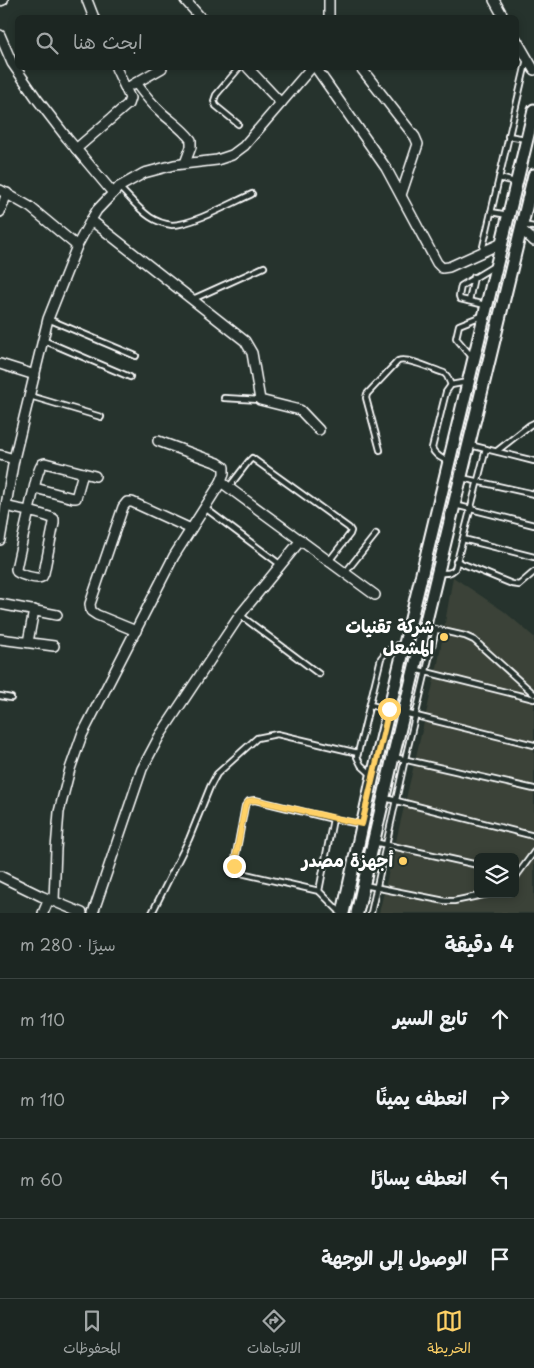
<!DOCTYPE html>
<html lang="ar">
<meta charset="utf-8">
<style>
body{margin:0;font-family:"Playpen Sans","Playpen Sans Arabic",sans-serif;background:#29322f;color:#f1f3f6;direction:rtl}
.controls{position:absolute;right:15px;bottom:15px;display:grid;overflow:hidden;border-radius:8px;box-shadow:0 2px 8px #0003}
.controls button{width:45px;height:45px;display:grid;place-items:center;padding:0;border:0;border-bottom:1px solid #3a4340;background:#1c2622;color:#f1f3f6;font:25px sans-serif}
.stop{position:absolute;width:15px;height:15px;margin:-11px;border:4px solid #ffd166;border-radius:50%;background:#fff}
.stop.end{background:#ffd166;border-color:#fff;box-shadow:0 1px 5px #0008}
.list{margin:0;padding:0;list-style:none}
h2{display:flex;justify-content:space-between;align-items:center;height:65px;margin:0;padding:0 20px;font-size:21px}
h2 small{font-size:16px;font-weight:400;color:#a0a5a5}
.list li{display:grid;grid-template-columns:32px 1fr auto;gap:15px;align-items:center;box-sizing:border-box;height:80px;padding:0 20px;border-top:1px solid #3a4340}
.list b{display:block;font-size:19px;white-space:nowrap}
.list em{font-size:16px;font-style:normal;color:#a0a5a5}
.icon{flex:none;width:28px;height:28px;fill:none;stroke:currentColor;stroke-width:2;stroke-linecap:round;stroke-linejoin:round}
.map{position:relative;flex:none;width:534px;height:913px;overflow:hidden;direction:ltr}
.search{position:absolute;background:#1c2622;box-shadow:0 2px 8px #0003;left:15px;right:15px;top:15px;height:55px;display:flex;align-items:center;gap:12px;box-sizing:border-box;padding:0 18px;border-radius:8px;color:#a0a5a5;font-size:19px}
.sheet{height:385px;background:#1c2622}
nav{display:flex;justify-content:space-around;align-items:center;box-sizing:border-box;height:70px;border-top:1px solid #3a4340;background:#1c2622;font-size:14px;color:#a0a5a5}
nav a{display:grid;justify-items:center;gap:2px}
nav .on{color:#ffd166}
.map>svg:first-child{display:block}
.built{fill:#3a4338;fill-rule:evenodd}
.lines{fill:none;stroke-linecap:round;stroke-linejoin:round}
.lane-casing{stroke:#fff;stroke-width:8}
.street-casing{stroke:#fff;stroke-width:12}
.secondary-casing{stroke:#fff;stroke-width:15}
.lane{stroke:#26332d;stroke-width:4.5}
.street{stroke:#26332d;stroke-width:9}
.secondary{stroke:#26332d;stroke-width:11}
.route{stroke:#ffd166;stroke-width:6}
.poi-dot{fill:#ffd166;stroke:#26332d;stroke-width:2}
.labels{text-anchor:middle;stroke-width:4.5;stroke-linejoin:round;paint-order:stroke}
.poi-label{font-size:18px;font-weight:bold;fill:#fff;stroke:#26332d;text-anchor:end}
</style>
<div class="map">
<svg width="534" height="913" viewBox="0 0 534 913">
<rect width="100%" height="100%" fill="#26332d"/>
<filter id="ink" filterUnits="userSpaceOnUse"><feTurbulence type="fractalNoise" baseFrequency=".02" numOctaves="2"/><feDisplacementMap in="SourceGraphic" scale="10" xChannelSelector="R" yChannelSelector="G"/><feConvolveMatrix kernelMatrix="1 2 1 2 8 2 1 2 1" color-interpolation-filters="sRGB"/></filter>
<g filter="url(#ink)">
<path class="built" d="M 453,577 L 505,612 L 534,637 L 534,913 L 379,913 L 438,663 ZM 478,857 L 515,857 L 515,894 L 478,894 Z"/>
<g class="lines">
<g class="lane-casing">
<g id="lane">
<path d="M 238,124 L 216,106 L 214,101 L 216,95 L 239,68"/>
<path d="M 508,136 L 526,139"/>
<path d="M 499,178 L 515,182"/>
<path d="M 119,187 C 129,197 138,209 150,217 C 156,221 164,224 172,225 C 192,225 232,203 252,194"/>
<path d="M 491,212 L 508,215"/>
<path d="M 523,225 L 534,227"/>
<path d="M 482,251 L 527,59"/>
<path d="M 193,299 L 264,267"/>
<path d="M 469,301 L 474,277"/>
<path d="M 485,305 L 460,299 L 459,296 L 461,286 L 494,266"/>
<path d="M 48,319 L 136,356"/>
<path d="M 43,340 L 130,377"/>
<path d="M 472,357 L 456,338 L 459,325 L 484,315"/>
<path d="M 30,396 L 101,417"/>
<path d="M 224,398 L 260,400"/>
<path d="M 470,445 L 534,461"/>
<path d="M 380,450 L 366,398 L 367,394 L 398,361 C 408,357 434,370 444,373 L 447,376 L 451,385"/>
<path d="M 497,451 L 530,425 L 534,423"/>
<path d="M 448,462 C 442,458 435,456 432,448 L 446,392 L 451,385 L 467,382"/>
<path d="M 462,478 L 534,494"/>
<path d="M 229,487 L 249,461 L 252,458 L 349,528 L 351,531 L 350,534 L 329,561"/>
<path d="M 455,505 L 534,525"/>
<path d="M 205,508 L 281,565"/>
<path d="M 463,539 L 534,557"/>
<path d="M 456,561 L 512,584 L 519,585 L 534,572"/>
<path d="M 345,573 L 376,534"/>
<path d="M 439,573 C 446,573 450,574 455,569 L 486,449"/>
<path d="M 240,615 L 319,674"/>
<path d="M 425,627 L 465,636 L 474,640 L 534,694"/>
<path d="M 414,669 L 534,699"/>
<path d="M 0,696 L 11,698"/>
<path d="M 370,705 L 387,709"/>
<path d="M 404,713 L 534,745"/>
<path d="M 394,757 L 534,789"/>
<path d="M 372,775 L 361,765 L 357,757 L 381,658 L 387,651 L 404,642"/>
<path d="M 385,798 L 534,836"/>
<path d="M 374,842 L 478,865"/>
<path d="M 515,878 L 534,852"/>
<path d="M 364,885 L 445,901 L 454,901 L 488,894"/>
<path d="M 319,891 L 241,873 L 236,870 L 234,865 L 245,806 L 249,801 L 255,800 L 333,819"/>
<path d="M 152,913 L 189,839 L 210,787 L 217,774 L 257,738 L 277,734 L 358,753"/>
<path d="M 341,913 L 319,891 L 333,819 L 361,824"/>
<path d="M 371,913 L 405,759 L 436,629"/>
</g>
</g>
<g class="street-casing">
<g id="street">
<path d="M 87,0 L 94,18"/>
<path d="M 185,0 L 201,18"/>
<path d="M 494,0 L 504,18"/>
<path d="M 0,1 L 3,0"/>
<path d="M 329,18 L 329,0"/>
<path d="M 0,35 L 12,63 L 37,99 L 67,138 L 113,193"/>
<path d="M 516,39 L 534,70"/>
<path d="M 248,68 L 281,103"/>
<path d="M 316,68 L 386,168 L 437,263 L 442,268 L 449,267 L 502,243"/>
<path d="M 361,68 L 415,137 L 418,144 L 401,195"/>
<path d="M 136,83 C 144,94 152,104 162,113 C 172,122 183,129 191,140 L 191,147 L 185,163"/>
<path d="M 132,85 L 162,68"/>
<path d="M 76,149 L 128,104 L 130,98 L 116,68"/>
<path d="M 0,190 L 30,207 L 77,246"/>
<path d="M 0,212 L 7,193"/>
<path d="M 91,220 L 245,341 L 252,353 L 260,400 L 300,410 L 319,430"/>
<path d="M 521,229 L 534,241"/>
<path d="M 0,364 L 35,375"/>
<path d="M 0,455 L 14,459"/>
<path d="M 221,482 L 375,595"/>
<path d="M 35,488 L 73,498 L 76,498 L 83,473"/>
<path d="M 6,506 C 20,510 42,513 54,519 L 54,523 L 44,573 C 43,575 43,576 42,577 C 38,580 21,575 17,572 L 16,569 C 21,545 27,521 32,497 C 35,487 36,473 42,464 L 45,463 L 95,476"/>
<path d="M 0,540 L 14,459 L 48,319 L 77,246 L 91,220 L 97,210 L 119,187 L 144,173 L 174,165 L 217,160 L 232,155 L 244,146 L 311,68"/>
<path d="M 0,604 L 57,615"/>
<path d="M 136,631 L 97,615 L 91,611 L 90,604 L 123,507 L 127,502 L 132,502 L 191,529"/>
<path d="M 0,639 L 54,646"/>
<path d="M 28,642 L 34,610"/>
<path d="M 0,876 L 41,896 L 82,913"/>
<path d="M 54,901 L 56,849 L 59,812 L 70,769 L 82,735 L 174,556 L 221,482 L 224,474 L 224,467 L 218,463 L 158,441"/>
<path d="M 43,913 L 49,899"/>
<path d="M 93,913 L 142,769 L 159,737 L 240,615 L 301,540"/>
</g>
</g>
<g class="secondary-casing">
<g id="secondary">
<path d="M 343,913 L 373,776 L 534,110"/>
<path d="M 357,913 L 393,757 L 534,175"/>
</g>
</g>
<use href="#lane" class="lane"/>
<use href="#street" class="street"/>
<use href="#secondary" class="secondary"/>
</g>
</g>
<g class="lines" filter="url(#ink)">
<path class="route" d="M 234,866 L 245,806 L 249,801 L 255,800 L 362,824 L 389,709"/>
</g>
<g class="poi-dot">
<circle cx="444" cy="637" r="5"/>
<circle cx="403" cy="861" r="5"/>
</g>
<g class="labels">
<g class="poi-label">
<text x="434" y="633">شركة تقنيات<tspan x="434" dy="21">المشعل</tspan></text>
<text x="393" y="867">أجهزة مصدر</text>
</g>
</g>
</svg>
<div class="controls">
<button><svg class="icon" aria-label="layers" viewBox="0 0 24 24"><path d="M12 4l9 5-9 5-9-5zM3 14l9 5 9-5"/></svg></button>
</div>
<div class="stop" style="left:389px;top:709px"></div>
<div class="stop end" style="left:234px;top:866px"></div>
<div class="search"><svg class="icon" aria-label="search" viewBox="0 0 24 24"><circle cx="10" cy="10" r="6"/><path d="M15 15l6 6"/></svg>ابحث هنا</div>
</div>
<section class="sheet">
<h2>4 دقيقة<small>سيرًا · 280 m</small></h2>
<ul class="list">
<li><svg class="icon" aria-label="ahead" viewBox="0 0 24 24"><path d="M12 20V5M6 11l6-6 6 6"/></svg><div><b>تابع السير</b></div><em>110 m</em></li>
<li><svg class="icon" aria-label="right" viewBox="0 0 24 24"><path d="M7 20v-9h11M14 6l5 5-5 5"/></svg><div><b>انعطف يمينًا</b></div><em>110 m</em></li>
<li><svg class="icon" aria-label="left" viewBox="0 0 24 24"><path d="M17 20v-9H6M10 6l-5 5 5 5"/></svg><div><b>انعطف يسارًا</b></div><em>60 m</em></li>
<li><svg class="icon" aria-label="arrive" viewBox="0 0 24 24"><path d="M6 21V4h12l-3 4 3 4H6"/></svg><div><b>الوصول إلى الوجهة</b></div></li>
</ul>
</section>
<nav>
<a class="on"><svg class="icon" aria-label="map" viewBox="0 0 24 24"><path d="M3 6l6-2 6 2 6-2v14l-6 2-6-2-6 2zM9 4v14M15 6v14"/></svg>الخريطة</a>
<a><svg class="icon" aria-label="directions" viewBox="0 0 24 24"><path d="M12 3l9 9-9 9-9-9zM9 14v-3h6M13 9l2 2-2 2"/></svg>الاتجاهات</a>
<a><svg class="icon" aria-label="saved" viewBox="0 0 24 24"><path d="M7 4h10v16l-5-4-5 4z"/></svg>المحفوظات</a>
</nav>
